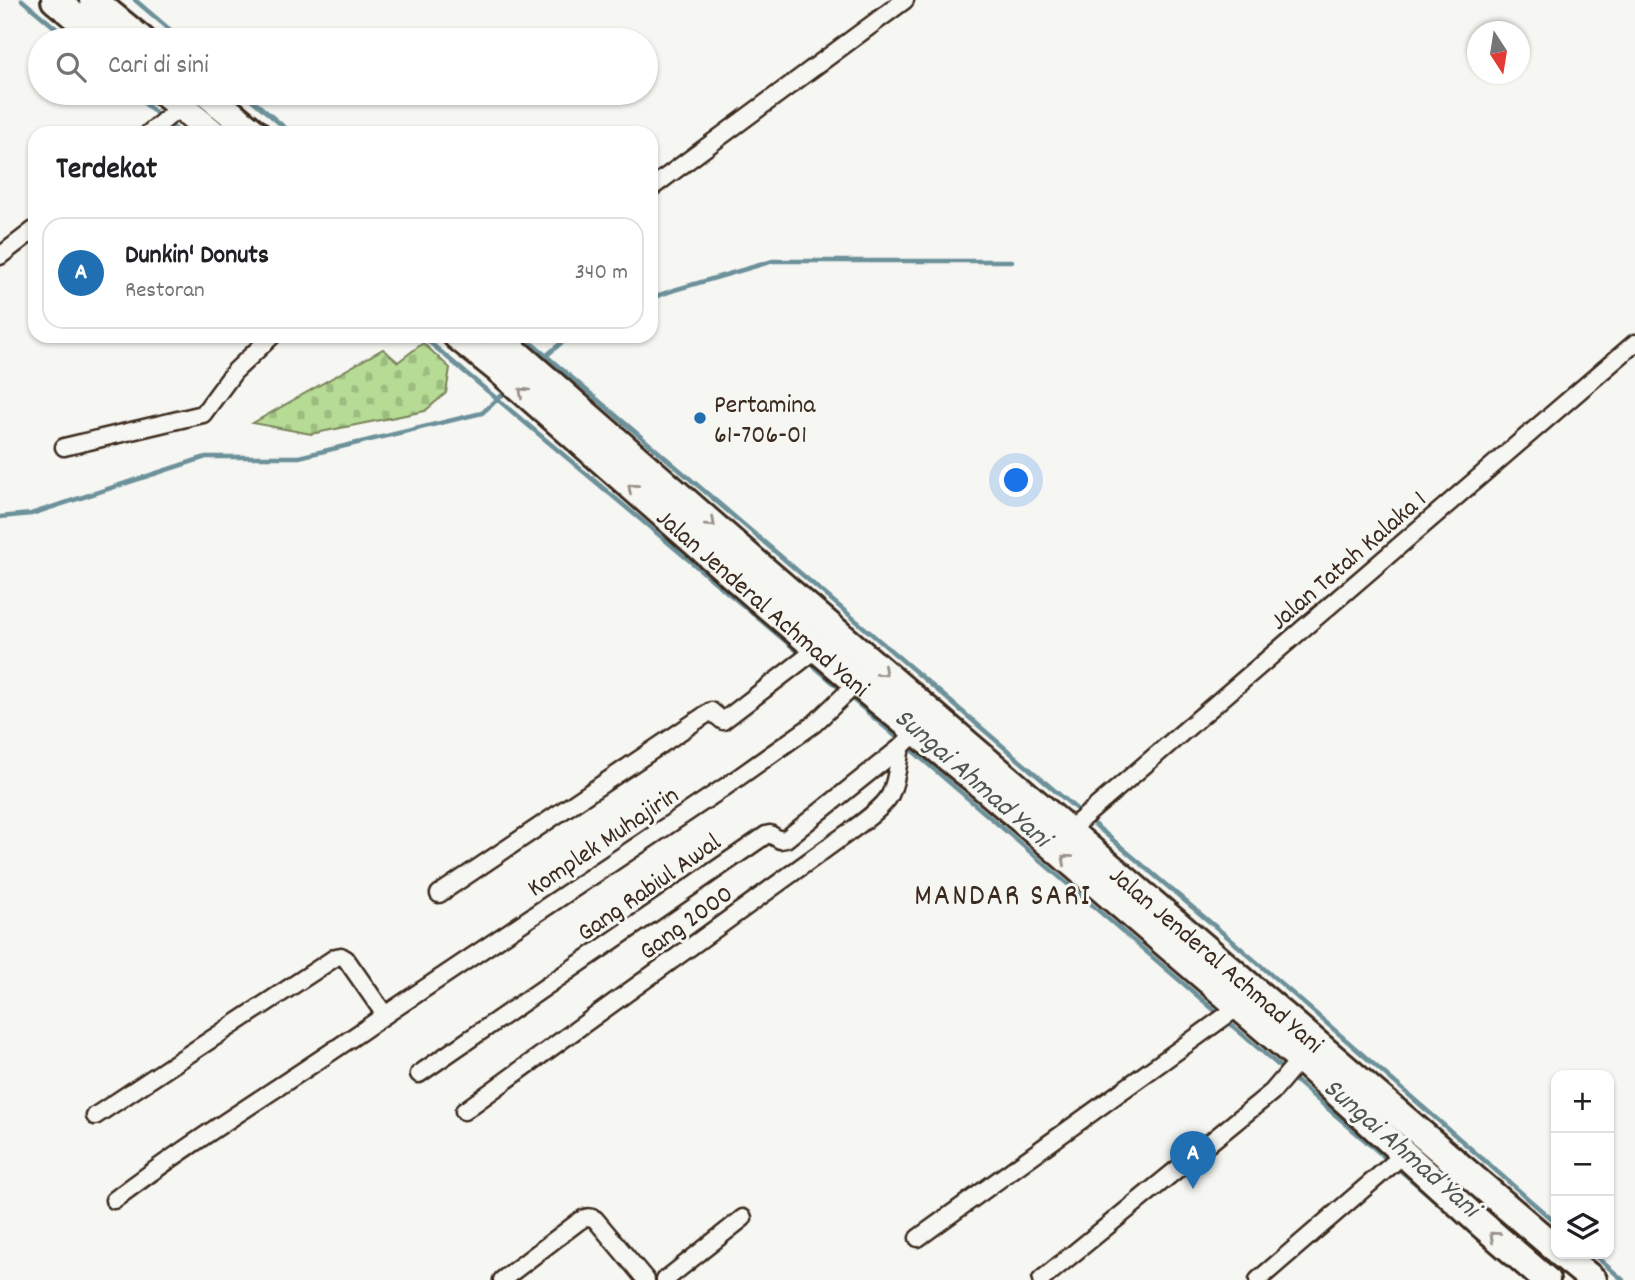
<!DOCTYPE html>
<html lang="id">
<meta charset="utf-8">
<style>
body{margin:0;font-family:Dekko,sans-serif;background:#f2f2f2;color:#202124}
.controls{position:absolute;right:21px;bottom:21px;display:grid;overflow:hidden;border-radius:14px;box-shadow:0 2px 5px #0004}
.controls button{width:63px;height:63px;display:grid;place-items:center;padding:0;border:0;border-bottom:2px solid #e0e0e0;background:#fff;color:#202124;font:35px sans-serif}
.compass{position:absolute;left:1467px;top:21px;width:63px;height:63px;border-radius:50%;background:#fff;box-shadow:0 2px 5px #0004;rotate:168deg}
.you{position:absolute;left:1017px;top:481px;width:24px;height:24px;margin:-18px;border:5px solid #fff;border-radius:50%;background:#1a73e8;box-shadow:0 0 0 10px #1a73e833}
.badge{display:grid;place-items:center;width:46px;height:46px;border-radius:50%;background:#1f6fb2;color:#fff;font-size:23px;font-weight:700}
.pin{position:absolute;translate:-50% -58px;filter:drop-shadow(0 2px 4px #0008)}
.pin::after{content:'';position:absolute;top:37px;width:24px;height:21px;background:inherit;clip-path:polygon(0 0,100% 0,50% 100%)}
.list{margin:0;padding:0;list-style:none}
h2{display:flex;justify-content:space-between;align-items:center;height:91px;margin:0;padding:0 28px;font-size:30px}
h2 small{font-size:23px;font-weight:400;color:#757577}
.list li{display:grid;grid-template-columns:46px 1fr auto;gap:21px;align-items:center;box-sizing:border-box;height:112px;margin:0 14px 14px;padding:0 14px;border:2px solid #e0e0e0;border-radius:21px}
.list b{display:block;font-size:26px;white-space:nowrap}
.list p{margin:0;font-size:23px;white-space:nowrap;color:#757577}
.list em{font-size:23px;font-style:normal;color:#757577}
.icon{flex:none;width:38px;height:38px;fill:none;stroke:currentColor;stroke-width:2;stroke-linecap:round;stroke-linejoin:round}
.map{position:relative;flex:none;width:1635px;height:1280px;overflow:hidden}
.search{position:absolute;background:#fff;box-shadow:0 2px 5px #0004;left:28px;top:28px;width:630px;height:77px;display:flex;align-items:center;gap:18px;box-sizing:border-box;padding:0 24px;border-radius:38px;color:#757577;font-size:26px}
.panel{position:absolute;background:#fff;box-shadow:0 2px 5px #0004;left:28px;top:126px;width:630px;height:217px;border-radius:21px}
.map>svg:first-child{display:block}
.cemetery{fill:url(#cemetery-stones);stroke:#78825a;stroke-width:2}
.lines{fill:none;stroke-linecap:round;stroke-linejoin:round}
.stream{stroke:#6c919a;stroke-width:4.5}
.minor-casing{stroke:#3b2a1e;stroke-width:21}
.trunk-casing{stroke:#3b2a1e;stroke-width:32}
.minor{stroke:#f6f6f2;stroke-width:16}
.trunk{stroke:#f6f6f2;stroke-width:26}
.oneway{stroke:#989088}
.poi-dot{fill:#1f6fb2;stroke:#f6f6f2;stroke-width:2.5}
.labels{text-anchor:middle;stroke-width:6;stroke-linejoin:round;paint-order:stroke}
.poi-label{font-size:26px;fill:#3b2a1e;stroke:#f6f6f2;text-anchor:start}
.street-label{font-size:26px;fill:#3b2a1e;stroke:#f6f6f2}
.water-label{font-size:28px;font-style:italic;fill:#4f5552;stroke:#f6f6f2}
.quarter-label{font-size:30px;letter-spacing:2px;fill:#3b2a1e;stroke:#f6f6f2}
</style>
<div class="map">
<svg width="1635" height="1280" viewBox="0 0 1635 1280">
<defs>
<pattern id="cemetery-stones" width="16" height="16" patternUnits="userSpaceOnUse" patternTransform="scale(1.75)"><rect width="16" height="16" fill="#b6db95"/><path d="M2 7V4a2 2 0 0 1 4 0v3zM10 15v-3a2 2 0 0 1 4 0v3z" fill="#9dbc80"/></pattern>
</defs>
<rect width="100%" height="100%" fill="#f6f6f2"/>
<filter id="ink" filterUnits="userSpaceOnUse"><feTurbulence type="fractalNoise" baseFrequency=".0143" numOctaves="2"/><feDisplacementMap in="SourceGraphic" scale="14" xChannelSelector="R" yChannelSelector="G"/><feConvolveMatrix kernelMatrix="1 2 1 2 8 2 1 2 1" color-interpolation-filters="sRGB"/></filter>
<g filter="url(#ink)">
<path class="cemetery" d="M 423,343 L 450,368 L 446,393 L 425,411 L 311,434 L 253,423 L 383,349 L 398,362 Z"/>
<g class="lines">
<g class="stream">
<path d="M 22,0 L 70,40"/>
<path d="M 135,0 L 182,40"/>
<path d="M 132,93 L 161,117"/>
<path d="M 244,93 L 291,133"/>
<path d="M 168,123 L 180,133"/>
<path d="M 651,298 L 674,290 L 773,261 L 1012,261"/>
<path d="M 422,336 L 802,655"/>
<path d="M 523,336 L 1081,813"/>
<path d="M 546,356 L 569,336"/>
<path d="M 0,517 L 31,514 L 206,457 L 299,457 L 482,413 L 508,390"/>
<path d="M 808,661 L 1285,1071"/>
<path d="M 1088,819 L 1230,939 L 1556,1223"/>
<path d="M 1291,1077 L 1457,1219"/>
<path d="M 1593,1254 L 1623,1280"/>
<path d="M 1516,1271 L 1526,1280"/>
</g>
<g class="minor-casing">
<g id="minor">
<path d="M 149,133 L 180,107"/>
<path d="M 651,188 L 905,0"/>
<path d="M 0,256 L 35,229"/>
<path d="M 64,447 L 203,414 L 234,372 L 272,336"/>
<path d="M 1069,830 L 1635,343"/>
<path d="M 439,894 L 711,711 L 723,721 L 817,649"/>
<path d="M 419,1074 L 766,835 L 770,834 L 780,840 L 786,839 L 901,747 L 916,732"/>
<path d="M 464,1111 L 831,845 C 847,833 882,811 890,795 C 897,781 898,762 901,747"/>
<path d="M 95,1116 L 336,957 L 341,956 L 346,959 L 385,1015"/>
<path d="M 114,1200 C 201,1134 296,1078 385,1015 L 725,787 L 814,724 L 857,683"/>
<path d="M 918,1238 L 1238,1007"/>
<path d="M 502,1280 L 578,1222 C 585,1217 588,1216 595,1219 L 646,1280"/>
<path d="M 665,1280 L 743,1218"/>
<path d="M 1041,1280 L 1272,1092 L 1300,1059"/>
<path d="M 1258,1280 L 1404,1154"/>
</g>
</g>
<g class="trunk-casing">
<g id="trunk">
<path d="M 55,0 L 103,40"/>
<path d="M 93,0 L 142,40"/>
<path d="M 164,93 L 213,133"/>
<path d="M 206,93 L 255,133"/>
<path id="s1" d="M 457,336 L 498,369 L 757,597 L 857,683 L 973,778 L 1300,1059 L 1478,1221 L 1546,1280"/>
<path id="s2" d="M 497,336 L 755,562 L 1556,1249"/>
<path d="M 1561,1254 L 1593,1280"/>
</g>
</g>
<use href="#minor" class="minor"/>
<use href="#trunk" class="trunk"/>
</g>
<defs><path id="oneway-chevron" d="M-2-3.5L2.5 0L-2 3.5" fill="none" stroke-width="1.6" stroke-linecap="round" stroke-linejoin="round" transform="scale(1.75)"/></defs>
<g class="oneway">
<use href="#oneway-chevron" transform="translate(523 392) rotate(-138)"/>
<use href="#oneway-chevron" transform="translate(632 488) rotate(-139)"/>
<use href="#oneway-chevron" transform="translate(711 523) rotate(42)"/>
<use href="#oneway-chevron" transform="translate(883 672) rotate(41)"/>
<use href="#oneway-chevron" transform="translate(1066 859) rotate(-139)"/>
<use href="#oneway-chevron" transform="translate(1494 1236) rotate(-139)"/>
</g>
</g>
<circle class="poi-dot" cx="700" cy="418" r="7"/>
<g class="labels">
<g class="poi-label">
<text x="714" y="412">Pertamina<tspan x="714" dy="30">61-706-01</tspan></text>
</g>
<g class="street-label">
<text transform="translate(1347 559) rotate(-41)" y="9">Jalan Tatah Kalaka 1</text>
<text dy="9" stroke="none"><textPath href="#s1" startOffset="406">Jalan Jenderal Achmad Yani</textPath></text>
<text transform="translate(602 840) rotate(-34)" y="9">Komplek Muhajirin</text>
<text transform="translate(648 886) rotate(-35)" y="9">Gang Rabiul Awal</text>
<text transform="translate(685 921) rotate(-36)" y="9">Gang 2000</text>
<text dy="9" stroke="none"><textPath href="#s2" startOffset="952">Jalan Jenderal Achmad Yani</textPath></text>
</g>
<g class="water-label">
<text transform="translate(974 776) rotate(41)" y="10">Sungai Ahmad Yani</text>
<text transform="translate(1403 1146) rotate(41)" y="10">Sungai Ahmad Yani</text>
</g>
<g class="quarter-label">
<text x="1003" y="904">MANDAR SARI</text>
</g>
</g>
</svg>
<div class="controls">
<button>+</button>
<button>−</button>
<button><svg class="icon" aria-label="layers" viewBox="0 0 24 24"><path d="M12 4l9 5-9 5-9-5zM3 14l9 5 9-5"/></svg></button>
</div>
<svg class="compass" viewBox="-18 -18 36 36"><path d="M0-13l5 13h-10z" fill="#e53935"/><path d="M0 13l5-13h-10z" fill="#757577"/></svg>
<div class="you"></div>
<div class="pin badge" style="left:1193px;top:1189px">A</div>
<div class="search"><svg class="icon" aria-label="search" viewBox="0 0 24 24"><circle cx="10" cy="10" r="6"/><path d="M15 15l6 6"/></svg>Cari di sini</div>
<section class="panel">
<h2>Terdekat<small></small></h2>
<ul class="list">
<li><span class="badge">A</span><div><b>Dunkin' Donuts</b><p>Restoran</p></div><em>340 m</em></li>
</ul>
</section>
</div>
